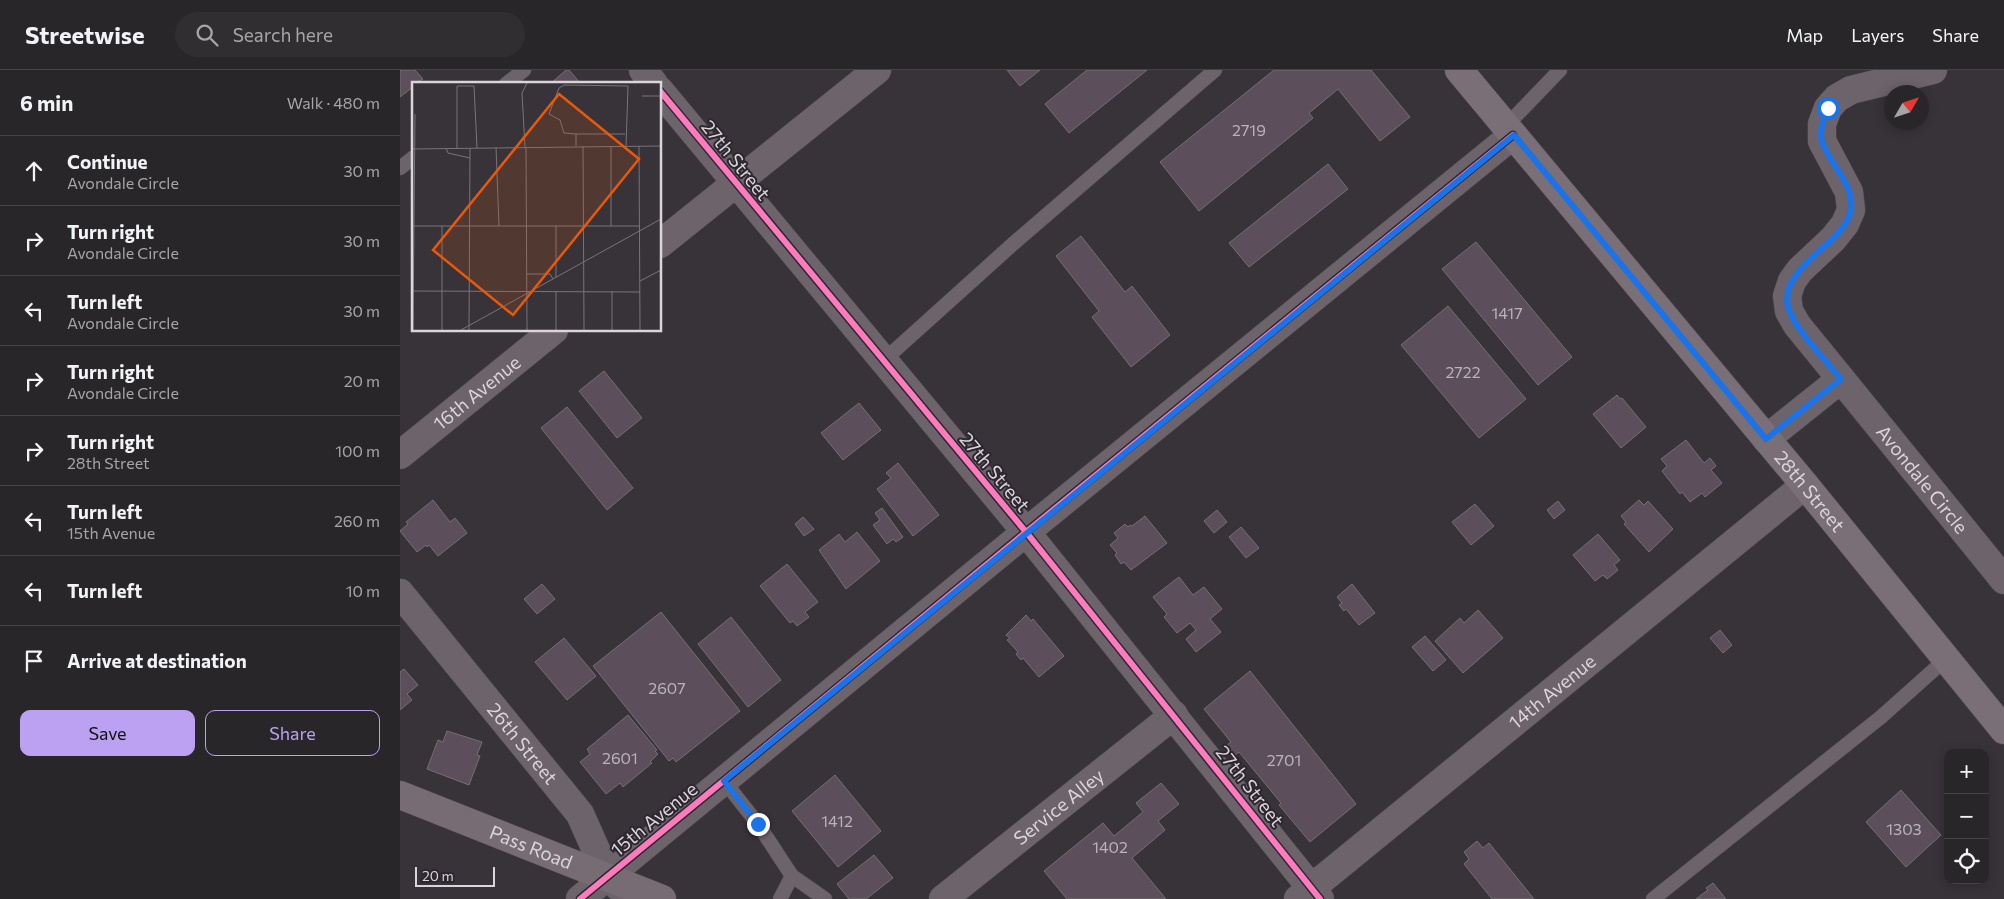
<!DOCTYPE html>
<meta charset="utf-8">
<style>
body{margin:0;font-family:Commissioner,sans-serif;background:#312e32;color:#f1f3f6}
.controls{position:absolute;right:15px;bottom:15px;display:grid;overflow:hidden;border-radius:10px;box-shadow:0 2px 12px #0003}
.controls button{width:45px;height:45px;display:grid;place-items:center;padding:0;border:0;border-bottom:1px solid #454347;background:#29262a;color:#f1f3f6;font:25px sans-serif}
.compass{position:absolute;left:1484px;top:15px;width:45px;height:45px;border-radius:50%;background:#29262a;box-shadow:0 2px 12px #0003;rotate:51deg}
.scale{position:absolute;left:15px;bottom:12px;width:80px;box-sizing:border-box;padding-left:5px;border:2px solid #d9d5da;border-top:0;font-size:14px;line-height:18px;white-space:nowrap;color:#d9d5da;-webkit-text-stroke:4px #2e2730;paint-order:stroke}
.stop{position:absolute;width:15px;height:15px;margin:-11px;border:4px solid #1a73e8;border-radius:50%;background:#fff}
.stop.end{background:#1a73e8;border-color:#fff;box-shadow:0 1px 5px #0008}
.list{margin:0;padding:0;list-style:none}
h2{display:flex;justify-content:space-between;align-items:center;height:65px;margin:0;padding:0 20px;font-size:21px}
h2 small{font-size:16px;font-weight:400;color:#a5a5a8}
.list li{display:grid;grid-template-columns:32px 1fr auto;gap:15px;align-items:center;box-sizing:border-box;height:70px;padding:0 20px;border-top:1px solid #454347}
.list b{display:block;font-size:19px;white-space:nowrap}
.list p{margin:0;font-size:16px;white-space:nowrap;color:#a5a5a8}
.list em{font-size:16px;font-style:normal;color:#a5a5a8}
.actions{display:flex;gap:10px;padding:15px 20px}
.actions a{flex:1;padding:11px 0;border:1px solid #bca0f2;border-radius:10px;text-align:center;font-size:18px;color:#bca0f2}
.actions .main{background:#bca0f2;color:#111}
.icon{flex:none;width:28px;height:28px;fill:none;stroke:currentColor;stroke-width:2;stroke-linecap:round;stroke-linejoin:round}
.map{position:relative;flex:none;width:1604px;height:829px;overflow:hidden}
header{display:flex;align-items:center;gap:30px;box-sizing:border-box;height:70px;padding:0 25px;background:#29262a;border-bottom:1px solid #454347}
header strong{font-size:24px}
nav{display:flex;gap:28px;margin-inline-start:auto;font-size:18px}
.search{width:350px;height:45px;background:#312e32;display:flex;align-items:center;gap:12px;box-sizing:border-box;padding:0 18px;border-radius:28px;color:#a5a5a8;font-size:19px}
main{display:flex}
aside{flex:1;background:#29262a}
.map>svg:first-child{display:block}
.building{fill:#5c4e5a;stroke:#737073}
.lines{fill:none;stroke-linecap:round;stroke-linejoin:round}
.service-casing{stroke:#535154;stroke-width:15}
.minor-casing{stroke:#535154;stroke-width:29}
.secondary-casing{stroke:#535154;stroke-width:29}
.primary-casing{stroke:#535154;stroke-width:29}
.service{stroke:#6d636b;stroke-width:14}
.minor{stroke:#6d636b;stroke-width:28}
.secondary{stroke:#7a6e77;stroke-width:28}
.primary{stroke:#786c74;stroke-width:28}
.cycleway-casing{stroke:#2e2730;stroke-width:9}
.cycleway{stroke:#fd7abc;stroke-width:6}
.route{stroke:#1a73e8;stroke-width:6}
.labels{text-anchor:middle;stroke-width:4;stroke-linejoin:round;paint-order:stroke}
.number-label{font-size:16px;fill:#bab3ba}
.street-label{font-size:19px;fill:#d9d5da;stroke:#2e2730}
.inset-road{fill:none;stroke:#787479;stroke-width:1}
.view{fill:#e8590c;fill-opacity:0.15;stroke:#e8590c;stroke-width:2.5}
.inset-edge{fill:none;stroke:#d9d5da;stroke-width:2.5}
</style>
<header>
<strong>Streetwise</strong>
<div class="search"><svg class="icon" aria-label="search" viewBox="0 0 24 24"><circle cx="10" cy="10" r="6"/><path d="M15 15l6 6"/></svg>Search here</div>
<nav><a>Map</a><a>Layers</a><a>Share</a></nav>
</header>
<main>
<aside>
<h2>6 min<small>Walk · 480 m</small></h2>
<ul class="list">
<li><svg class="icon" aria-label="ahead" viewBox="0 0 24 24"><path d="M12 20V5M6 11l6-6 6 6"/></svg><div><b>Continue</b><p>Avondale Circle</p></div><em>30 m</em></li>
<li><svg class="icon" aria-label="right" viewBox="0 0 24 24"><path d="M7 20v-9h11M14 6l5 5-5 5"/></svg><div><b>Turn right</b><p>Avondale Circle</p></div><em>30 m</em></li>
<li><svg class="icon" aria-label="left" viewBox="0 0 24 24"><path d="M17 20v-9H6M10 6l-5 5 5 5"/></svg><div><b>Turn left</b><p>Avondale Circle</p></div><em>30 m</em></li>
<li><svg class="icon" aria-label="right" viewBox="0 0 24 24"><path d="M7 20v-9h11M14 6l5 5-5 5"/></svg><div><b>Turn right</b><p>Avondale Circle</p></div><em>20 m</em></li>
<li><svg class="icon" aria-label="right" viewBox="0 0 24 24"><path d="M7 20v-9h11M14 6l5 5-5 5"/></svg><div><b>Turn right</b><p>28th Street</p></div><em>100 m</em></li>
<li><svg class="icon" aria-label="left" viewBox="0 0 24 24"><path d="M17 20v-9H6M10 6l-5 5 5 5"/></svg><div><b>Turn left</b><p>15th Avenue</p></div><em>260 m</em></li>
<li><svg class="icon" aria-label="left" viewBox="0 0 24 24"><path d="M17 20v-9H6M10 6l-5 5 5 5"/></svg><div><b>Turn left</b></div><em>10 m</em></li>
<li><svg class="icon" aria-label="arrive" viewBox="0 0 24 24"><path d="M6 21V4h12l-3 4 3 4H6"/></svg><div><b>Arrive at destination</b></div></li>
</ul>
<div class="actions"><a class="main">Save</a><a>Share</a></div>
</aside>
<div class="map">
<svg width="1604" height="829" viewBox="0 0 1604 829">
<rect width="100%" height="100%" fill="#373338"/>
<g class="building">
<path d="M 0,0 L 15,0 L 23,9 L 14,14 L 14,16 L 0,27 Z"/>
<path d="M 166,0 L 169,0 L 181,14 L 150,14 Z"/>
<path d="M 607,0 L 640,0 L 620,16 Z"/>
<path d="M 687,0 L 747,0 L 669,63 L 645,34 Z"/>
<path d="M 874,0 L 971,0 L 1010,47 L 980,71 L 938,19 L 909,43 L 913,48 L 799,141 L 760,92 Z"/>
<path d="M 928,94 L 948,119 L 849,197 L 829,173 Z"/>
<path d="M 681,166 L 725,222 L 732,216 L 770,265 L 731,297 L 692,247 L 699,241 L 656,186 Z"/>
<path d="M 1076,172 L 1172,287 L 1138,315 L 1042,199 Z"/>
<path d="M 1048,236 L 1126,329 L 1079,368 L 1001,275 Z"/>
<path d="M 204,301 L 242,348 L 217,368 L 179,321 Z"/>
<path d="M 1217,325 L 1220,329 L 1222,328 L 1246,357 L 1221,378 L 1193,344 Z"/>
<path d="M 459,333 L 481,360 L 443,390 L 421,363 Z"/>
<path d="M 167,337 L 233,418 L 207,440 L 141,358 Z"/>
<path d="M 1286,370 L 1304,393 L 1310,388 L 1316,396 L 1311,400 L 1322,413 L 1305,427 L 1302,423 L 1290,432 L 1282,422 L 1280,424 L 1262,401 L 1267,396 L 1261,389 Z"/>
<path d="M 498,393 L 539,445 L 513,466 L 477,419 L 491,408 L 486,403 Z"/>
<path d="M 33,430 L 50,452 L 55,448 L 67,463 L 38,486 L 29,475 L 27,477 L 26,475 L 17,482 L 0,461 L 8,454 L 6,452 Z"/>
<path d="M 1239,430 L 1244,435 L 1248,431 L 1273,459 L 1249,482 L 1224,454 L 1226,452 L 1221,446 Z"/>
<path d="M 1158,431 L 1165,440 L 1154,449 L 1147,440 Z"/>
<path d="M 1075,434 L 1094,456 L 1071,475 L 1052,452 Z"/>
<path d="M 482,438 L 503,467 L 496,472 L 493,469 L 487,474 L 473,455 L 480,450 L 475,443 Z"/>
<path d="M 817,440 L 827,452 L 814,463 L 804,451 Z"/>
<path d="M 745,446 L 767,473 L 731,500 L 724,492 L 721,494 L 715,485 L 717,483 L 710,475 L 718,468 L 714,463 L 725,454 L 728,457 L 730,455 L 732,456 Z"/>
<path d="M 403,447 L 414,459 L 404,466 L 395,454 Z"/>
<path d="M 841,457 L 859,478 L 846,488 L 829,467 Z"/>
<path d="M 457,462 L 480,491 L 446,519 L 419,480 L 439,464 L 445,472 Z"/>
<path d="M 1198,464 L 1220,490 L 1214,495 L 1218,500 L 1207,509 L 1203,505 L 1195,511 L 1173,485 Z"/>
<path d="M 387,494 L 418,532 L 405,542 L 409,547 L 397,556 L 393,551 L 390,553 L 360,516 Z"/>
<path d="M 779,507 L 793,525 L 804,517 L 822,539 L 810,549 L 821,562 L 796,582 L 786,569 L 796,560 L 790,553 L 777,563 L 764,547 L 767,544 L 753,527 Z"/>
<path d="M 142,514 L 155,529 L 137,544 L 124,529 Z"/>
<path d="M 952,514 L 975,543 L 959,555 L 946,539 L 944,541 L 939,535 L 942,533 L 937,527 Z"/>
<path d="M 1078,540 L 1103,568 L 1063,603 L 1035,571 L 1060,548 L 1064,553 Z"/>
<path d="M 261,542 L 340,641 L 276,692 L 273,688 L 269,691 L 193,596 Z"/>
<path d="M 626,545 L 631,551 L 633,549 L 664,586 L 639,607 L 623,588 L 621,590 L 616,584 L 618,582 L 607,570 L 610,568 L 606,565 Z"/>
<path d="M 331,547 L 381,610 L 348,637 L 298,574 Z"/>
<path d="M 1320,560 L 1332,575 L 1323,583 L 1310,568 Z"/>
<path d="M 1025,566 L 1046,590 L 1033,601 L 1012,577 Z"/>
<path d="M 164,568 L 196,606 L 167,630 L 135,592 Z"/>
<path d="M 4,599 L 18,615 L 7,624 L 12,630 L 0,640 L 0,602 Z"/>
<path d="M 850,601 L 956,734 L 910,772 L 879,735 L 881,733 L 839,682 L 835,685 L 827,675 L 831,672 L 804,639 Z"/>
<path d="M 228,645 L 257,680 L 255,681 L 258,684 L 250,692 L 252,693 L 223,717 L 220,713 L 206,724 L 180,692 L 190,684 L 187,679 Z"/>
<path d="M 47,661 L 82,672 L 77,685 L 80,686 L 69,715 L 27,699 L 38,670 L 43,672 Z"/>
<path d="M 435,705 L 481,761 L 438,797 L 392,741 Z"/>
<path d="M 761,713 L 779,734 L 758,751 L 765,760 L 732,788 L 766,829 L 667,829 L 644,801 L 703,753 L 714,766 L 743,742 L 736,733 Z"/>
<path d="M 1501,720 L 1541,765 L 1506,797 L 1466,752 Z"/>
<path d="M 1077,771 L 1083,778 L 1089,773 L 1134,829 L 1092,829 L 1064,794 L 1069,789 L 1064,782 Z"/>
<path d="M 474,785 L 493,808 L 466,829 L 449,829 L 437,814 Z"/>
<path d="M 1313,813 L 1326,829 L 1296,829 L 1308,820 L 1306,818 Z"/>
</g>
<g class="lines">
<g class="service-casing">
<g id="service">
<path d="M 106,14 L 124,0"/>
<path d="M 1106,56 L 1160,0"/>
<path d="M 0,98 L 14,87"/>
<path d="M 483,291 L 614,173 L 815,0"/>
<path d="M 324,711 L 358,754 L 392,806 L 425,829"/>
<path d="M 380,829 L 392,806"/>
<path d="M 1253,829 L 1481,647 L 1546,589"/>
</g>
</g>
<g class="minor-casing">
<g id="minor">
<path d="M 243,0 L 254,14"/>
<path d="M 260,21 L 626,462 L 920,829"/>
<path d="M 260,174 L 477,0"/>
<path id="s1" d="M 1441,309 L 1604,510"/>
<path d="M 1366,369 L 1441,309 L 1397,255 L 1389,241 L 1387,226 L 1392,211 L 1400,200 L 1433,169 L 1445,154 L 1451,140 L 1449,122 L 1422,71 L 1422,54 L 1428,38 L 1437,28 L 1451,20 L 1533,0"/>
<path id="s2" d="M 0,385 L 154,260"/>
<path id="s3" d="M 0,523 L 180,744 L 208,807 L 220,818"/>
<path d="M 180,829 L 626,462 L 1113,65"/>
<path id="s4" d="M 543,829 L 774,645"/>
<path id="s5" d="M 898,829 L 1405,415"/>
</g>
</g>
<g class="secondary-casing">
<g id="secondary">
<path id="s6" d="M 1059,0 L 1405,415 L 1604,660"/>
</g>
</g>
<g class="primary-casing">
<g id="primary">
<path id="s7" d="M 0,725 L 262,829"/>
</g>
</g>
<use href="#service" class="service"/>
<use href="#minor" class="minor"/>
<use href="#secondary" class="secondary"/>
<use href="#primary" class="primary"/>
<g class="cycleway-casing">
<g id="cycleway">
<path d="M 260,21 L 626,462 L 920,829"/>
<path d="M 180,829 L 626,462 L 1113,65"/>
</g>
</g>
<use href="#cycleway" class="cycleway"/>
</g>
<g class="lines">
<path class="route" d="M 358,754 L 324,711 L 1114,65 L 1366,369 L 1441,309 C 1426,290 1399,264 1390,242 C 1385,232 1387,219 1393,210 C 1401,196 1415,185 1427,174 C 1436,166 1449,153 1451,140 C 1455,114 1429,94 1422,71 C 1419,60 1424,48 1428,38"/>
</g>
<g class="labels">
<g class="number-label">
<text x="849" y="66">2719</text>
<text x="1107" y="249">1417</text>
<text x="1063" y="308">2722</text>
<text x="267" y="624">2607</text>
<text x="220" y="694">2601</text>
<text x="884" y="696">2701</text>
<text x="437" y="757">1412</text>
<text x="1504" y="765">1303</text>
<text x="710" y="783">1402</text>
</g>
<g class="street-label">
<text transform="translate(336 90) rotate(51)" y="7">27th Street</text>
<text dy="7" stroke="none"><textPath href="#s2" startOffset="99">16th Avenue</textPath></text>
<text transform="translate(595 402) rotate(50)" y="7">27th Street</text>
<text dy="7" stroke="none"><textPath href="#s1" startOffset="129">Avondale Circle</textPath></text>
<text dy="7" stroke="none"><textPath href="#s6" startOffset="548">28th Street</textPath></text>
<text dy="7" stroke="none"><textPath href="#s5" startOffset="328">14th Avenue</textPath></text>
<text dy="7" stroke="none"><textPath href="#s3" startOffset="194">26th Street</textPath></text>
<text transform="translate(850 716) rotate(52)" y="7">27th Street</text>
<text dy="7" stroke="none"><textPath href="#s4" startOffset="148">Service Alley</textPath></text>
<text transform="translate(254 749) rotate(-39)" y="7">15th Avenue</text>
<text dy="7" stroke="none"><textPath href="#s7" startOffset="141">Pass Road</textPath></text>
</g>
</g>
<g transform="translate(12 12)">
<rect width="249" height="249" fill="#373338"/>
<path class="inset-road" d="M 230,14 L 249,14M 164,52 L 213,52M 164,64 L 164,52 L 152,51 L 148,38 L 137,32 L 147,6 L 152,3 L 216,4 L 214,64M 171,64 L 172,248M 199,64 L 199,144M 227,64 L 228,248M 84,65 L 87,144M 113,65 L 110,11 L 115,1M 114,65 L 115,248M 34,66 L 36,71 L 58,76M 45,66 L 45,4 L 62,4 L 65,66M 0,67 L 249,64M 0,144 L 227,144M 115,192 L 138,192 L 141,197M 144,195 L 144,143M 228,199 L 249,188M 0,209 L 228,210M 1,248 L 3,32M 30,248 L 30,144M 49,248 L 249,137M 57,248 L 58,66M 144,248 L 144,209M 200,248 L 200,209"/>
<path class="view" d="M 147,12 L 227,77 L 101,233 L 21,168 Z"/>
<rect width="249" height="249" class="inset-edge"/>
</g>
</svg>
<div class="controls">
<button>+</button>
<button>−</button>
<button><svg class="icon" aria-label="locate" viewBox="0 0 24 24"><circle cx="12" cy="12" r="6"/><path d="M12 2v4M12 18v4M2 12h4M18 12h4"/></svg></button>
</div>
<svg class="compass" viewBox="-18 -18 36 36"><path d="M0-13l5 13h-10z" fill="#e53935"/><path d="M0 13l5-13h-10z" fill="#a5a5a8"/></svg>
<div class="scale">20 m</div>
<div class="stop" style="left:1428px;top:38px"></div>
<div class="stop end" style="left:358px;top:754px"></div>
</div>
</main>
